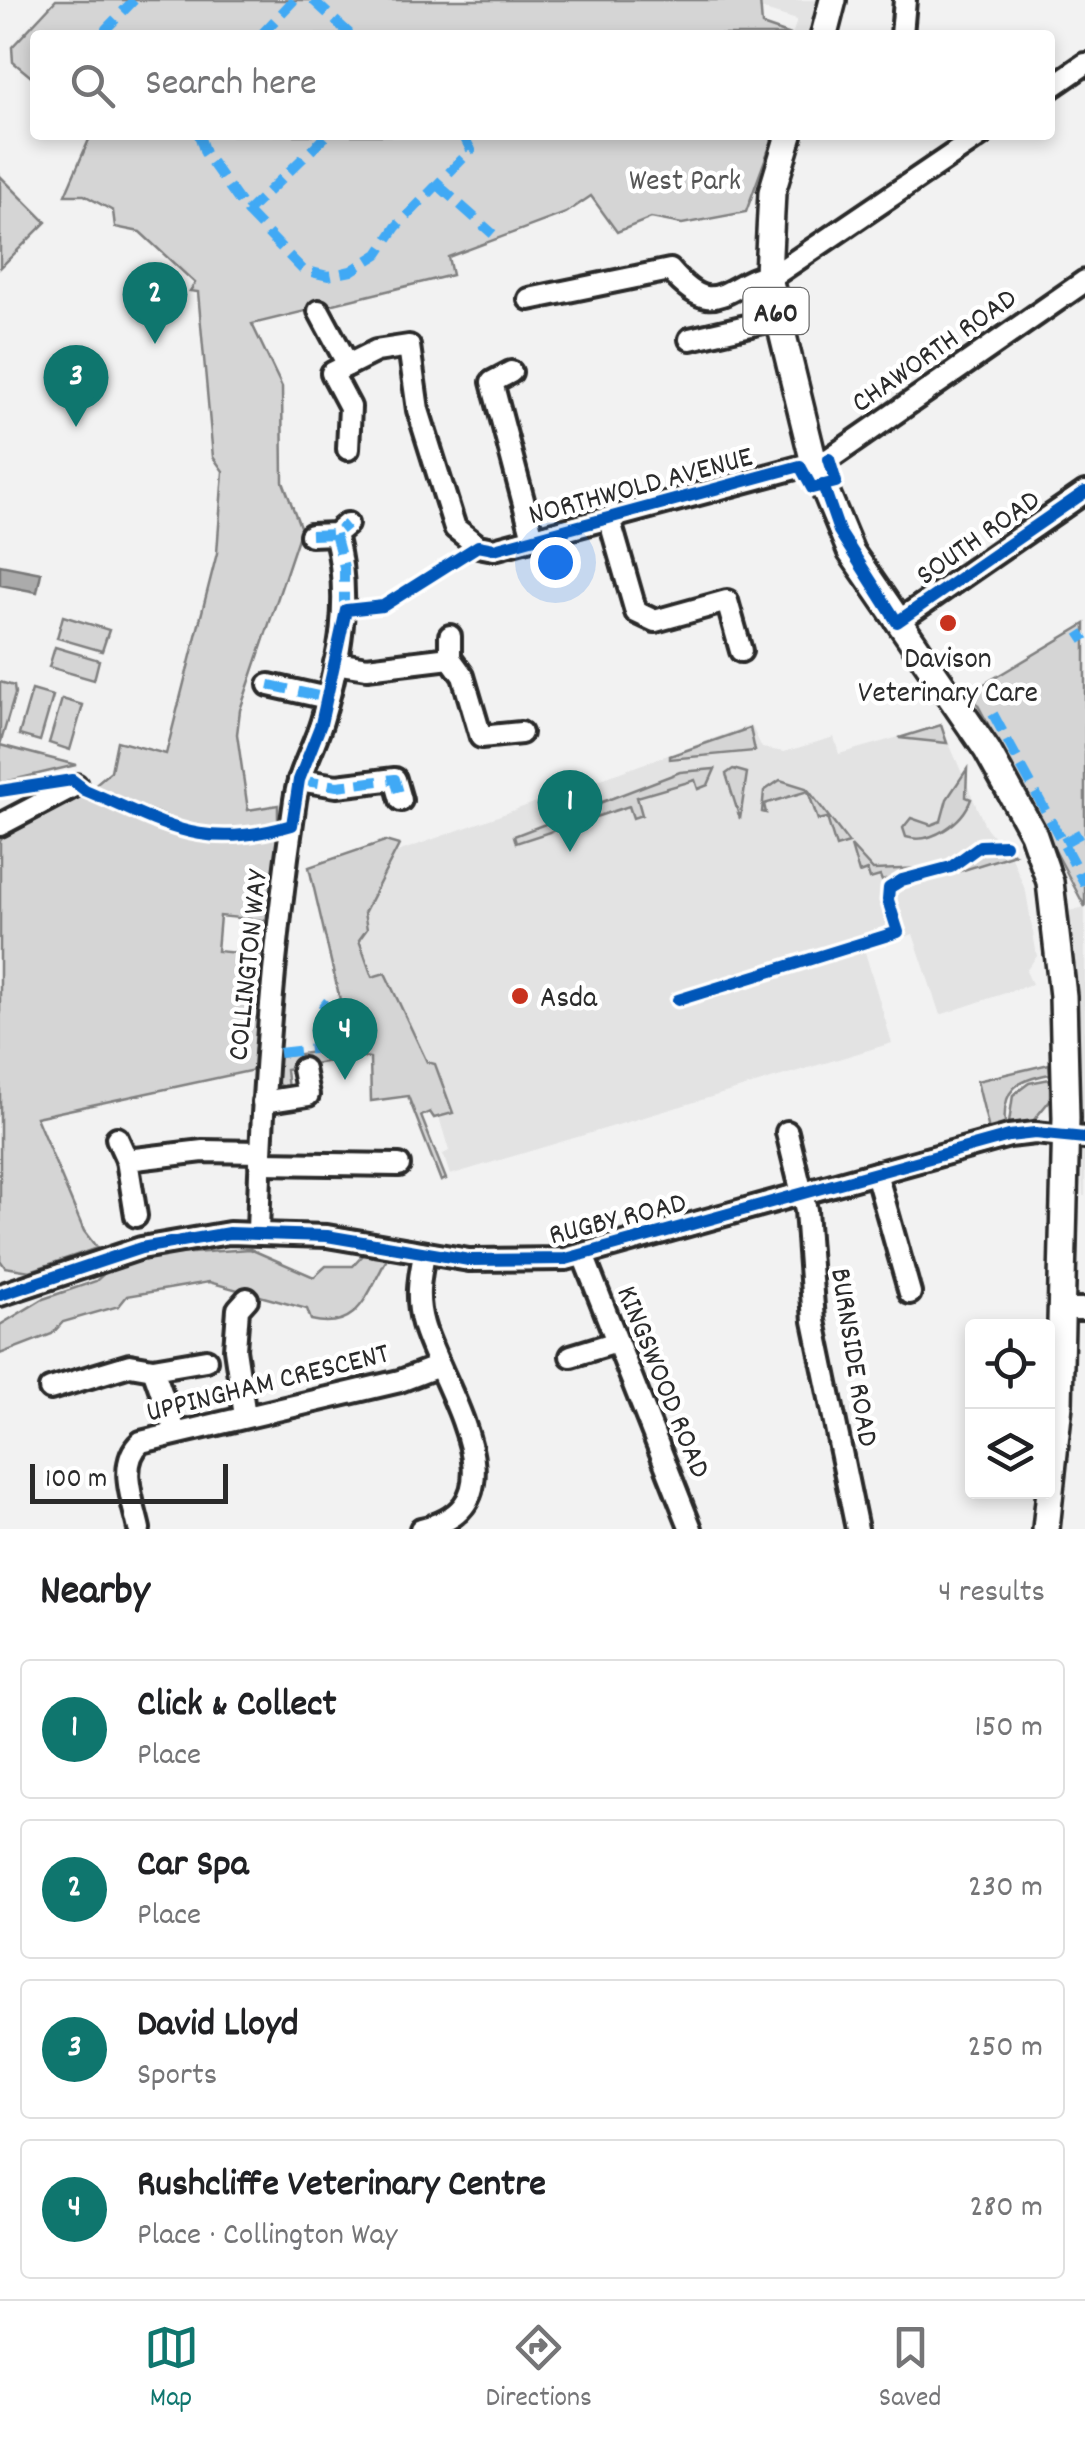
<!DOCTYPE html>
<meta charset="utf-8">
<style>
body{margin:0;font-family:Dekko,sans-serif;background:#f2f2f2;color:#202124}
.controls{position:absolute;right:30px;bottom:30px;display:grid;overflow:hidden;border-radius:10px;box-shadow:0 5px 15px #0003}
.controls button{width:90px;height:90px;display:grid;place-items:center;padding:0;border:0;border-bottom:2px solid #e0e0e0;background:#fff;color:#202124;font:50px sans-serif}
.scale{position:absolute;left:30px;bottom:25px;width:198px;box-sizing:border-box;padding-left:10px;border:5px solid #2b2b2b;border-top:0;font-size:28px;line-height:35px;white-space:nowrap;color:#2b2b2b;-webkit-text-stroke:8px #fff;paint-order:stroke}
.you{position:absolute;left:555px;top:562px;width:35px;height:35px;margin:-25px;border:8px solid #fff;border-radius:50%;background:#1a73e8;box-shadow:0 0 0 15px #1a73e833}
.badge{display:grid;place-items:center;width:65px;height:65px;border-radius:50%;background:#0f766e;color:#fff;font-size:32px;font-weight:700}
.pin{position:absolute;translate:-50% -82px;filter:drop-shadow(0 2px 5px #0008)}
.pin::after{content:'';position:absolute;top:52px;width:35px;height:30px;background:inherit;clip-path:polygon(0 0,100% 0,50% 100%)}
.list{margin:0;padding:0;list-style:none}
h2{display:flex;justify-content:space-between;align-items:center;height:130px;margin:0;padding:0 40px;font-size:42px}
h2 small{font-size:32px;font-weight:400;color:#757577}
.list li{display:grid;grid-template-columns:65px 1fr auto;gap:30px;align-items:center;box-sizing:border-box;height:140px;margin:0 20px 20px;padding:0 20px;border:2px solid #e0e0e0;border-radius:10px}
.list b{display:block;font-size:38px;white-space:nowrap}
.list p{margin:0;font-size:32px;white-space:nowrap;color:#757577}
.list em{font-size:32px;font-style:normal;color:#757577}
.icon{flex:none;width:55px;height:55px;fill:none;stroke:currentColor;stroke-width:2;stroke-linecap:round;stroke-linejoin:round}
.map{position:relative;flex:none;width:1085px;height:1529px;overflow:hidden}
.search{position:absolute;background:#fff;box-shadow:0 5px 15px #0003;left:30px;right:30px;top:30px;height:110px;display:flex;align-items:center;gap:25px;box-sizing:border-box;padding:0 35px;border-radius:10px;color:#757577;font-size:38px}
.sheet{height:770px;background:#fff}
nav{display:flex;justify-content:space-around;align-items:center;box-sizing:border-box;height:140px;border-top:2px solid #e0e0e0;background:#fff;font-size:28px;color:#757577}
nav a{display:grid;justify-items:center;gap:5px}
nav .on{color:#0f766e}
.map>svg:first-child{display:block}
.built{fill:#e3e3e3}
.green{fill:#d5d5d5;stroke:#808080;stroke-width:2.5}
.water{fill:#ababab;stroke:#787878;stroke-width:2.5}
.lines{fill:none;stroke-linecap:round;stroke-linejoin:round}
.minor-casing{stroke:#2b2b2b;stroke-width:28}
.major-casing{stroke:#2b2b2b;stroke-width:32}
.minor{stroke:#fff;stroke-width:20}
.major{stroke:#fff;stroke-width:25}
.quiet{stroke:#3fa9f5;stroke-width:10;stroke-dasharray:20 10;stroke-linecap:butt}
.cycleway-casing{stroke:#fff;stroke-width:19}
.cycleway{stroke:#0057b8;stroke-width:12}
.poi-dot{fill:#c8321e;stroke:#fff;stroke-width:4}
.labels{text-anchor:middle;stroke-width:9;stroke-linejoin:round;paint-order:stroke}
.shield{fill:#fff;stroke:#6b6b6b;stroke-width:2.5}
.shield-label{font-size:28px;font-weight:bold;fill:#2b2b2b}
.park-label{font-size:30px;fill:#565656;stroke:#fff}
.street-label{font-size:30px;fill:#2b2b2b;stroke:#fff}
.poi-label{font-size:30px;fill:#2b2b2b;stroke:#fff}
</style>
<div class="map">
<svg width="1085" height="1529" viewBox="0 0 1085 1529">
<rect width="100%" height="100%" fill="#f2f2f2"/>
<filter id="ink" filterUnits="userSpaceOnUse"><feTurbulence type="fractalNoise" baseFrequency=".01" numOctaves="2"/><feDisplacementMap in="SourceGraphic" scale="20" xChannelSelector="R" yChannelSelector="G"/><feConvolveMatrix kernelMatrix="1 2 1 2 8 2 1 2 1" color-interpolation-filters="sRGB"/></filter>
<g filter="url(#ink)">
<g class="built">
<path d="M 761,0 L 817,0 L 809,35 L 792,35 L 797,20 L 761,9 Z"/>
<path d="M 751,725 L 762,748 L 784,752 L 834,737 L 839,754 L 941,725 L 985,826 L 1013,860 L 1026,892 L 1037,956 L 1026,971 L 1032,984 L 940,1015 L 913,934 L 865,952 L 892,1043 L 450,1175 L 443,1154 L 449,1151 L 439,1117 L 453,1113 L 386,974 L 373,978 L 359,940 L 367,929 L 364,913 L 392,854 Z"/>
<path d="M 1085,907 L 1085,1196 L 1083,1196 L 1076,1038 L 1061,913 Z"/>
</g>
<g class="green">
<path d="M 56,0 L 760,0 L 762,25 L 791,35 L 35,35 L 35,80 L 13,62 L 12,47 Z"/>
<path d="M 91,135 L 774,135 L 746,212 L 682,224 L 651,218 L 617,232 L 591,196 L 566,213 L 448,257 L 452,275 L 252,324 L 282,387 L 283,482 L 301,529 L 240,710 L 237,734 L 248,810 L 278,805 L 278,824 L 255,831 L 207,832 L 92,787 L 111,771 L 117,741 L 166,754 L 217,553 L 223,471 L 213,457 L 198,292 L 190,291 L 195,283 L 140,232 L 115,227 L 113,211 L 84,195 L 65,195 Z"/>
<path d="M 0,176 L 46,222 L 0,268 Z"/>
<path d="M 63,616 L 109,630 L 102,651 L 57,638 Z"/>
<path d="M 1085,624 L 1085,907 L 971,692 Z"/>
<path d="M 55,647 L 99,660 L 94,680 L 49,667 Z"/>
<path d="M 0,682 L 14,686 L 15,694 L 0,745 L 76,765 L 0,783 Z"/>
<path d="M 32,690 L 53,696 L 40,741 L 19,735 Z"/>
<path d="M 62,699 L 83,705 L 70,750 L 49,743 Z"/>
<path d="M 941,725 L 947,743 L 899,738 Z"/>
<path d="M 750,728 L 755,751 L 670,759 L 670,756 Z"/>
<path d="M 715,769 L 708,785 L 698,789 L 695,780 L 637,797 L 642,815 L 633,818 L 629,806 L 516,843 L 514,836 L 680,772 Z"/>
<path d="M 733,769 L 747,773 L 740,819 L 726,774 Z"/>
<path d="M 967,769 L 966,797 L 971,799 C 963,822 931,845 906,837 L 903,828 L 911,818 L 931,825 L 941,821 L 947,799 Z"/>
<path d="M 780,780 L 806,788 L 809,791 L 849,843 L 836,847 L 827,818 L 818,820 L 808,791 L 764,804 L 766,813 L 762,812 L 764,791 Z"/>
<path d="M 83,790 C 160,826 193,850 280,832 L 270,921 L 220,916 L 217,951 L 266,956 L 254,1070 L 36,1117 L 84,1231 L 97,1248 L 30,1271 L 5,1267 L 0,1260 L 0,841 L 19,821 Z"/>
<path d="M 385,841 L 399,845 L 364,913 L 367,929 L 359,940 L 372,977 L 385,973 L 427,1062 L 435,1064 L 453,1113 L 434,1118 L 430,1112 L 421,1116 L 446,1179 L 441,1181 L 408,1096 L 371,1101 L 370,1058 L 357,1056 L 286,1069 L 288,1090 L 275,1082 L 278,1057 L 351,1047 L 309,867 Z"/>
<path d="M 851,846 L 873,870 L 928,868 L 882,881 L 880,876 L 870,879 L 867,870 L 859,873 Z"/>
<path d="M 984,849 L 1005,849 L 1015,854 L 951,874 L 949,867 Z"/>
<path d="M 1049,1064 L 1050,1074 C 1017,1080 1002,1089 1005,1124 L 989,1130 L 977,1081 Z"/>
<path d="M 1050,1079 L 1050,1100 L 1033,1121 L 1009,1123 L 1013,1095 L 1029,1083 Z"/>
<path d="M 250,1249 L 314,1277 L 326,1266 L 353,1266 L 367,1251 L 387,1259 C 366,1295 359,1331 311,1320 L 307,1309 L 209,1282 L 127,1296 L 119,1306 L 63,1322 L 52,1334 L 0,1354 L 0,1325 L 43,1299 L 96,1281 L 108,1270 L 163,1255 Z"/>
</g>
<path class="water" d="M 0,565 L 41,573 L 37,592 L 0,585 Z"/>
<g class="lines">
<g class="minor-casing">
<g id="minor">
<path d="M 902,35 L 905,0"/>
<path d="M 1050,88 L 1085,64"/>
<path d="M 529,299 L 670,270 C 718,326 724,280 779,272 L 981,135"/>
<path d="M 319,311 L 348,365"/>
<path d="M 690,339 L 777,319"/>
<path d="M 511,372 L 492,382 L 533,538"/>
<path d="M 348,449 L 350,407 L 332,373 L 376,351 L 409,346 L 418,410 L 455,528 L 478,546 L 494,549 L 829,459 L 1085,281"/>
<path d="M 609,518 L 636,612 L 655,621 L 727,601 L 741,651"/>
<path d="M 311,535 L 335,534 L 347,524"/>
<path d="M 897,622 L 1085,492"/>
<path d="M 450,658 L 450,636"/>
<path d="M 335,663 L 367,668 L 450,658 L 463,676 L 481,737 L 521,733"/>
<path d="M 269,685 L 327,698"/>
<path d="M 299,780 L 337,786 L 395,779 L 401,800"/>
<path d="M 0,825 L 76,785"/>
<path d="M 263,1102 L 308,1095 L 303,1069"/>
<path d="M 787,1132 L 806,1210 L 814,1321 L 857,1529"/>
<path d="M 117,1138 L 127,1160"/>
<path d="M 260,1163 L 399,1165"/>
<path d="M 876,1173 L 910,1293"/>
<path d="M 136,1216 L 127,1160 L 203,1151 L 260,1152"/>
<path d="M 258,1231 C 262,1087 274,942 295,800 C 299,771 314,748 322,721 C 340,659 352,598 335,534"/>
<path d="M 583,1255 L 691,1529"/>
<path d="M 0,1295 L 141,1248 L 229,1233 L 327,1236 L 469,1260 L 566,1259 L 1009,1136 L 1035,1133 L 1085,1138"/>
<path d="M 1062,1309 L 1085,1309"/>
<path d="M 571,1356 L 617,1342"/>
<path d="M 50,1389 L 130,1365 L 153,1369"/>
<path d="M 245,1416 L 235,1349 L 238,1309 L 247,1299"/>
<path d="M 175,1431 L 153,1369 L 206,1360"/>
<path d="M 139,1529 C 133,1501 117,1463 141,1442 L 400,1381 L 439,1366"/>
<path d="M 421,1529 C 530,1505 439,1383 423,1324 C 416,1300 419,1279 424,1255"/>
</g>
</g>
<g class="major-casing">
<g id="major">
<path d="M 824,35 L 833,0"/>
<path d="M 789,135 L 772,192 L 768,274 L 814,463 L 851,552 L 987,750 L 1033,833 L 1050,882 L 1063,996 L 1066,1118 L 1059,1405 L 1046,1529"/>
</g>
</g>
<use href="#minor" class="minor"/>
<use href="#major" class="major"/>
<g class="quiet">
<path d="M 313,0 L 351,35"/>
<path d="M 106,35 L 106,29 L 134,0"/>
<path d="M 261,35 L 294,0"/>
<path d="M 199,135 L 205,153 L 247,212 L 327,135"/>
<path d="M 438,185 L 493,234"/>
<path d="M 247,212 L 303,270 L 328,276 L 351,271 L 378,254 L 396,227 L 471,150 L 463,135"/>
<path d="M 335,534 L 344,567 L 344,618"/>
<path d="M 311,535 L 335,534 L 347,524"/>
<path d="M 1079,632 L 1085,641"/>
<path d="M 269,685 L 327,698"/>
<path d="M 993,714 L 1085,884"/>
<path d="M 299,780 L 337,786 L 395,779 L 401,800"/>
<path d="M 1063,843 L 1085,831"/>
<path d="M 321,1002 L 340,1017 L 349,1045"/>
<path d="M 279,1053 L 349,1045 L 367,1049"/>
</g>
<g class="cycleway-casing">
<g id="cycleway">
<path d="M 823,485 L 839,531 L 897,622 L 1085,492"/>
<path d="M 0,791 L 72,780 L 85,790 C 168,825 201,852 292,825 L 299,780 L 321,724 L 346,610 L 383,606 L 478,546 L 494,549 L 800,466 L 812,488 L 836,482 L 829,459"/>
<path d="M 678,1000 L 898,932 L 888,900 L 889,888 L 902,880 L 951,867 L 980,846 L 1005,845"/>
<path d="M 0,1295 L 141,1248 L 229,1233 L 327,1236 L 469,1260 L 566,1259 L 1009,1136 L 1035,1133 L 1085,1138"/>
</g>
</g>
<use href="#cycleway" class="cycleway"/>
</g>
</g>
<g class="poi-dot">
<circle cx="948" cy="623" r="10"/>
<circle cx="520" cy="996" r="10"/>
</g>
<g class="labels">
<rect class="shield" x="743.5" y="288" width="65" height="46" rx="8"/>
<g class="shield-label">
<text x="776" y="321">A60</text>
</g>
<g class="park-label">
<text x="685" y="189">West Park</text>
</g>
<g class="street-label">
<text transform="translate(933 349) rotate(-35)" y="10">CHAWORTH ROAD</text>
<text transform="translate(640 484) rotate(-15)" y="10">NORTHWOLD AVENUE</text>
<text transform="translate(977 536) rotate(-35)" y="10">SOUTH ROAD</text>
<text transform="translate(246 965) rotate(-84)" y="10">COLLINGTON WAY</text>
<text transform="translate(617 1217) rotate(-14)" y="10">RUGBY ROAD</text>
<text transform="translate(856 1357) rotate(81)" y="10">BURNSIDE ROAD</text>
<text transform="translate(267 1381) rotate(-14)" y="10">UPPINGHAM CRESCENT</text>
<text transform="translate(665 1381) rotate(68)" y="10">KINGSWOOD ROAD</text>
</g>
<g class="poi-label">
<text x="948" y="667">Davison<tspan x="948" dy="34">Veterinary Care</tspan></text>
<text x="540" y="1006" text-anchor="start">Asda</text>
</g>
</g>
</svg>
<div class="controls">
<button><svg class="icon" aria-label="locate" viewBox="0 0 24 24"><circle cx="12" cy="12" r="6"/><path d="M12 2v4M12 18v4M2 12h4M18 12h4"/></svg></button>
<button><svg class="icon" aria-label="layers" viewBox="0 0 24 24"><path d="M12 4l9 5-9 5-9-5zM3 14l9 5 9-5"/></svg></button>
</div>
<div class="scale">100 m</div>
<div class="you"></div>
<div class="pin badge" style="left:570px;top:852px">1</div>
<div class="pin badge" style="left:155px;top:344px">2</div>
<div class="pin badge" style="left:76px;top:427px">3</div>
<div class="pin badge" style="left:345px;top:1080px">4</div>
<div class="search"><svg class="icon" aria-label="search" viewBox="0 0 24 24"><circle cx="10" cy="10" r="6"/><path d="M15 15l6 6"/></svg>Search here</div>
</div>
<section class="sheet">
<h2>Nearby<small>4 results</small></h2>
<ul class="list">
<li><span class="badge">1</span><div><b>Click &amp; Collect</b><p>Place</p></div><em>150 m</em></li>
<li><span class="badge">2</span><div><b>Car Spa</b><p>Place</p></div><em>230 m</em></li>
<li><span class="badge">3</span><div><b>David Lloyd</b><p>Sports</p></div><em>250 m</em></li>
<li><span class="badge">4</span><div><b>Rushcliffe Veterinary Centre</b><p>Place · Collington Way</p></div><em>280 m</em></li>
</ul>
</section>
<nav>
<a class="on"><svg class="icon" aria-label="map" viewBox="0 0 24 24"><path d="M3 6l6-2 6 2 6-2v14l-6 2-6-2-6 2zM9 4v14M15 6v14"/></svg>Map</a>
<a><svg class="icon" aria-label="directions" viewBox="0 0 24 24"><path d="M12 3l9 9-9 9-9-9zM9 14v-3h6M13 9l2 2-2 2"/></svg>Directions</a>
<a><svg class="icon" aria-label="saved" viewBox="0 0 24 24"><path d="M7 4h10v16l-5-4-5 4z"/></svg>Saved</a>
</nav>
